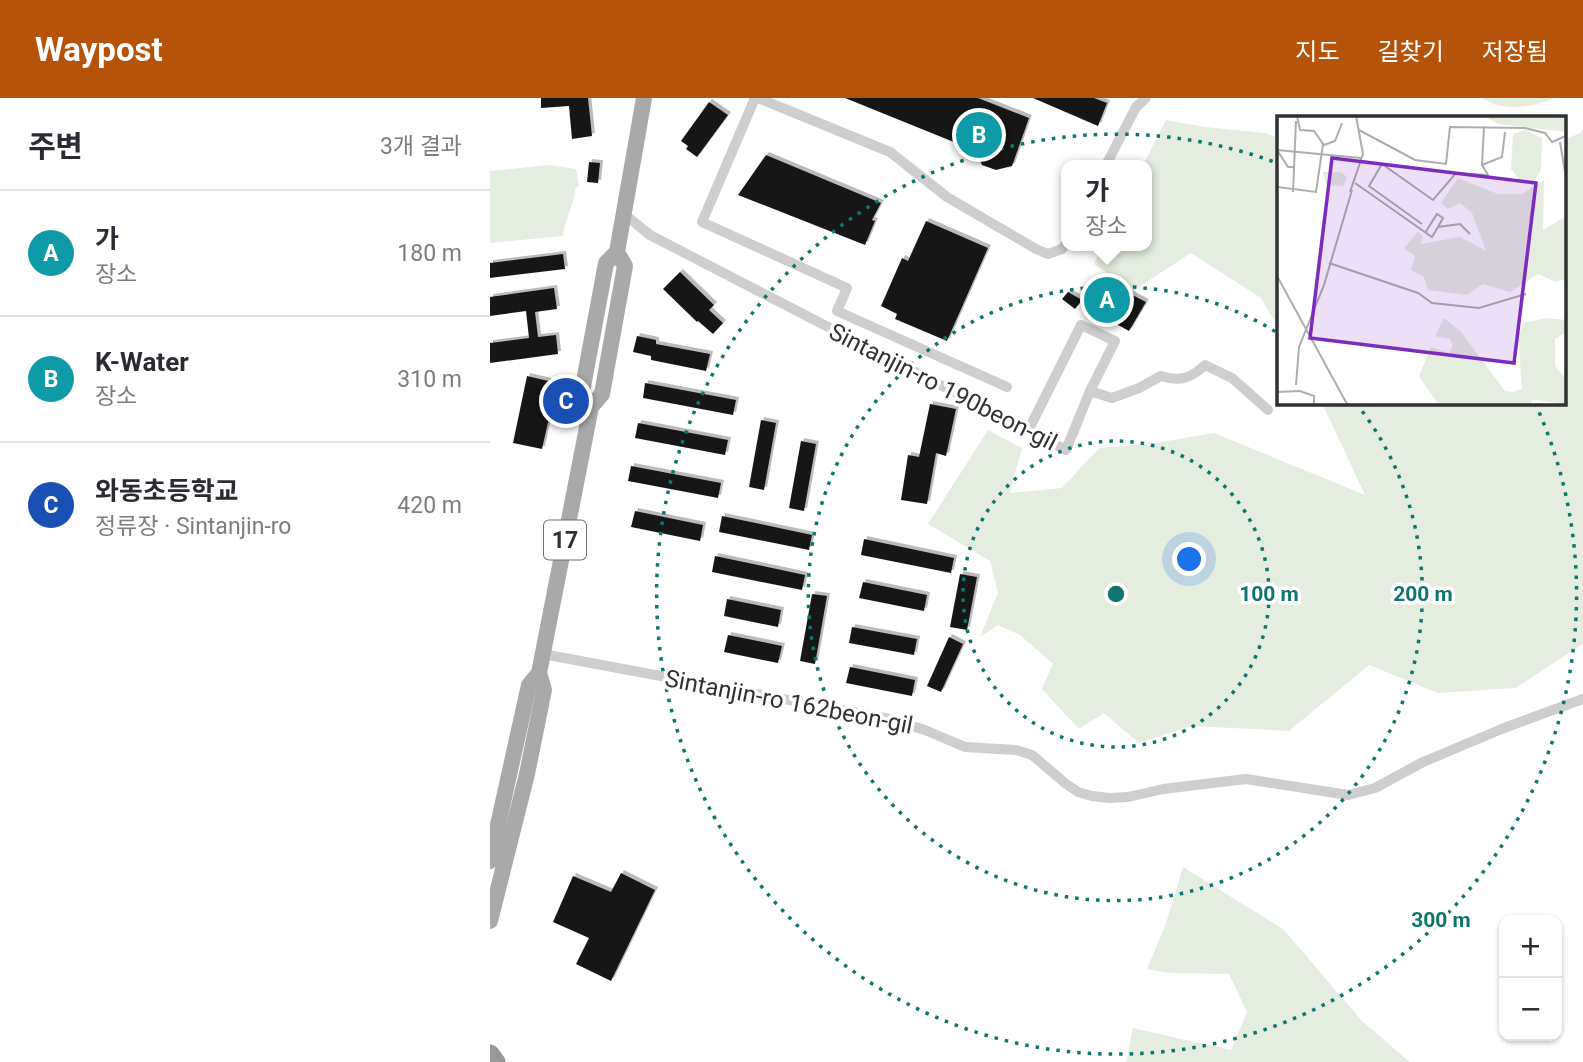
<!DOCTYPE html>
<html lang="ko">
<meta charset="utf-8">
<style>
body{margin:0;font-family:Roboto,"Noto Sans KR",sans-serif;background:#f2f2f3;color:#2b2b33}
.controls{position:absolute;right:21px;bottom:21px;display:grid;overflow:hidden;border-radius:14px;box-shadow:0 2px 5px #0004}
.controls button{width:63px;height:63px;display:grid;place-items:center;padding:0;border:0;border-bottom:2px solid #e1e1e2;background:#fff;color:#2b2b33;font:35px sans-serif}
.you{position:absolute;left:700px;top:462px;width:24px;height:24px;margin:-18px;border:5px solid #fff;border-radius:50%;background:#1a73e8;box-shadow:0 0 0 10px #1a73e833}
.badge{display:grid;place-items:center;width:46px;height:46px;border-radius:50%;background:#b45309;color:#fff;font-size:23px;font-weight:700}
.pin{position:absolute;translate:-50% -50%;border:4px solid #fff;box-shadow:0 2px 7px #0006}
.popup{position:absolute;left:571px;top:62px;width:91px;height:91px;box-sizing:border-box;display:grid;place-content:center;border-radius:14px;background:#fff;filter:drop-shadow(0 2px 5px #0005);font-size:23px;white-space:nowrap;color:#7c7c81}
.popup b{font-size:26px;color:#2b2b33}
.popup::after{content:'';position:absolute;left:50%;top:100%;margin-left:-14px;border:14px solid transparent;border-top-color:#fff}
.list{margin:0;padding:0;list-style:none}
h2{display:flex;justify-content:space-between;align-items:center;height:91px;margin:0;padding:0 28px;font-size:30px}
h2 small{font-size:23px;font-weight:400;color:#7c7c81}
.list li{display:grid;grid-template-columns:46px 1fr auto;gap:21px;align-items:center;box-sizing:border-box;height:126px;padding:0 28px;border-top:2px solid #e1e1e2}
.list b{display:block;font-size:26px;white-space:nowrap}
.list p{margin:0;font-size:23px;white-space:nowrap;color:#7c7c81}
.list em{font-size:23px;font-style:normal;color:#7c7c81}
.map{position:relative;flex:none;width:1093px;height:964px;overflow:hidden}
header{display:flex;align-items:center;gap:42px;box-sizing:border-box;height:98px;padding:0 35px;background:#b45309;color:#fff}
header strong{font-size:33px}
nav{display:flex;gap:38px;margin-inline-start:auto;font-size:24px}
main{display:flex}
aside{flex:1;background:#fff}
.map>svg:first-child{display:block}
.green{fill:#e5ede0}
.building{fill:#181818;filter:url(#shadow)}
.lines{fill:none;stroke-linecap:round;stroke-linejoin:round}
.street{stroke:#cecece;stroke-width:10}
.primary{stroke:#a9a9a9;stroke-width:16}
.highway{stroke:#989898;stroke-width:19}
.ring{fill:none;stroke:#0f766e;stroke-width:3.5;stroke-dasharray:3.5 7}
.labels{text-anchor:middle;stroke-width:7;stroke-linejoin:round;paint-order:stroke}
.shield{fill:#fff;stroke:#6f6f6f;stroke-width:2}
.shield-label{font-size:23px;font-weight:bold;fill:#313131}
.street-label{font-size:24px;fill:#313131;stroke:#fff}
.inset-road{fill:none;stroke:#adadad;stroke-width:2}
.view{fill:#7b2cbf;fill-opacity:0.15;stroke:#7b2cbf;stroke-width:3.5}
.inset-edge{fill:none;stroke:#313131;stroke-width:3.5}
.centre{fill:#0f766e;stroke:#fff;stroke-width:3.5}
.ring-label{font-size:21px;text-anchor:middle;font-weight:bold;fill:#0f766e;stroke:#fff;stroke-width:7;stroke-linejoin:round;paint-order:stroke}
</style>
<header>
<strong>Waypost</strong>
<nav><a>지도</a><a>길찾기</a><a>저장됨</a></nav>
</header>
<main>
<aside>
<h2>주변<small>3개 결과</small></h2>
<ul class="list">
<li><span class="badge" style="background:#0f9aa8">A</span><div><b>가</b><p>장소</p></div><em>180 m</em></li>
<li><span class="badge" style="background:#0f9aa8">B</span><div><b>K-Water</b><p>장소</p></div><em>310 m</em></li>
<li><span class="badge" style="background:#1a4fb4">C</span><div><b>와동초등학교</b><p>정류장 · Sintanjin-ro</p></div><em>420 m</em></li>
</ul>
</aside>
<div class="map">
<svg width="1093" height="964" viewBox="0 0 1093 964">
<defs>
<filter id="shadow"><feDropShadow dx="3" dy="-3" stdDeviation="0" flood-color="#0004"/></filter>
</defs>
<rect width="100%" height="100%" fill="#fff"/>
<g class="green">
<path d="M 992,0 L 1064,0 C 1042,10 1013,14 992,0 Z"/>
<path d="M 676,22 L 715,29 L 775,35 L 788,40 L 788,229 L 771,200 L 701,155 L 643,193 L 604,166 L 612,148 L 657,148 L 657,67 L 653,67 Z"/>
<path d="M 1093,31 L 1093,546 L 1025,590 L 948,595 L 879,567 L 799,633 L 702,628 L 649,645 L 614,615 L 589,631 L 552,591 L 563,566 L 530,537 L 508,527 L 490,539 L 508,495 L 500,463 L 438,426 L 498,332 L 532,350 L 520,395 L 572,390 L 609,350 L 666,345 L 724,335 L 875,397 L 832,305 L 1074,304 L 1074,42 L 1090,35 Z"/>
<path d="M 58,67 L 86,71 L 89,88 L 85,91 C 84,108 75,121 73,138 L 0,145 L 0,73 Z"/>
<path d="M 693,769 L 793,831 L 872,923 L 920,964 L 636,964 L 643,930 L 741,952 L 757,914 L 739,876 L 681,875 L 657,871 L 675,828 Z"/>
</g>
<g class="building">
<path d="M 51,0 L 98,0 L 102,38 L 82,41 L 79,8 L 51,10 Z"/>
<path d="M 355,0 L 488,0 L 539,20 L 522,68 L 506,72 L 492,67 L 486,53 Z"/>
<path d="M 543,0 L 604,0 L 617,5 L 608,28 Z"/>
<path d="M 219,4 L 238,17 L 207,59 L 196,51 L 198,48 L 191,43 Z"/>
<path d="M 276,57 L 391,105 L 382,122 L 385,123 L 375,147 L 248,97 Z"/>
<path d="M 99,64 L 110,65 L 108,85 L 97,84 Z"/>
<path d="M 436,123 L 498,150 L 457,243 L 405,221 L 407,216 L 391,208 L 412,160 L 418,163 Z"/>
<path d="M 73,156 L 75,171 L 0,180 L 0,165 Z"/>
<path d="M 190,174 L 224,207 L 219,212 L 233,225 L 223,236 L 208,223 L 207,224 L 173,191 Z"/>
<path d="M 619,185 L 656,204 L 639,233 L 603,213 Z"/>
<path d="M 64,190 L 67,211 L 45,214 L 48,239 L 66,237 L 68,256 L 0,265 L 0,245 L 39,240 L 36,213 L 0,218 L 0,199 Z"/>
<path d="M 578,194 L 592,202 L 585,211 L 572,201 Z"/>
<path d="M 147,238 L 166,242 L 166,246 L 220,256 L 216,273 L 161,262 L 161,258 L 143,254 Z"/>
<path d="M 37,278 L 67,285 L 52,351 L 23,345 Z"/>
<path d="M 155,285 L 246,302 L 243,317 L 153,300 Z"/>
<path d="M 440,306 L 466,311 L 456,358 L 446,355 L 437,406 L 411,402 L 418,357 L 429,359 Z"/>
<path d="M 271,322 L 286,325 L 274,392 L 259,389 Z"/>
<path d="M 148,325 L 238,342 L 235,357 L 145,340 Z"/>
<path d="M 311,343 L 326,346 L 314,413 L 299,410 Z"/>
<path d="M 141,368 L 231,385 L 228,400 L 138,383 Z"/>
<path d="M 145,413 L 213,427 L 210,443 L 141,429 Z"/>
<path d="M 232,418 L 322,437 L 319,452 L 229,434 Z"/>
<path d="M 374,441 L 464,460 L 461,475 L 371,457 Z"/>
<path d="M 225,458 L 315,477 L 312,492 L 222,474 Z"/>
<path d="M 470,476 L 487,479 L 477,532 L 460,529 Z"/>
<path d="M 373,484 L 437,497 L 434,513 L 369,500 Z"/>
<path d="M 322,496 L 337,498 L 325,566 L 310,563 Z"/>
<path d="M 237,501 L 291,512 L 288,529 L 234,518 Z"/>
<path d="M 362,529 L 427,541 L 424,557 L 359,545 Z"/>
<path d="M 238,537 L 292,548 L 288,565 L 234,554 Z"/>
<path d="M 459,539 L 473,546 L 451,594 L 437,588 Z"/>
<path d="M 360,569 L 425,582 L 422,598 L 356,585 Z"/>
<path d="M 131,775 L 165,792 L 121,883 L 86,866 L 99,840 L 63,824 L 83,778 L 121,794 Z"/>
</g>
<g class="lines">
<g class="street">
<path d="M 265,0 L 212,124 L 357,190 L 347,213 L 517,289"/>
<path d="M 268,0 L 400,54 L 457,99 L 546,151 L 558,156 L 572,151 L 577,144"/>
<path d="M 616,67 L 646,9 L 656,0"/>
<path d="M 134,116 L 160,137 L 576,352 L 600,293 L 622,300 L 649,290 L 671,278 C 689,284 702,280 715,267 L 742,280 L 778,312"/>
<path d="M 538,333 L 591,227 L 625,243 L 600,293"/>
<path d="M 53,556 L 400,621 L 435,632 L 475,649 L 526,652 L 542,657 L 575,685 L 588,694 L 602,698 L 619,700 L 638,699 L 673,691 L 756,681 L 858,697 L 885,690 L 933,664 L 1014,630 L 1093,601"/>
</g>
<g class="primary">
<path d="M 101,309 L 92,294 L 116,165 L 127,154 L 154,0"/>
<path d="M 0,763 L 39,587 L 49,575"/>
<path d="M 0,823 L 37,676 L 54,592 L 49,575 L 101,309 L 112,296 L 135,168 L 127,154"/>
</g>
<path class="highway" d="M 0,956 L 6,964"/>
</g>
<g class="ring">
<circle cx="626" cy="496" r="153"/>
<path d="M866 305A307 307 0 1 1 786 234"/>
<path d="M1045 305A460 460 0 1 1 787 65"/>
</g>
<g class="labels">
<rect class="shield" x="54" y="422.5" width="42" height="39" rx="5"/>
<g class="shield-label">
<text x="75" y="450">17</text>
</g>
<g class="street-label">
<text transform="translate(453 289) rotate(27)" y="8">Sintanjin-ro 190beon-gil</text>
<text transform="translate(299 604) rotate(11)" y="8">Sintanjin-ro 162beon-gil</text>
</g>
</g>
<g transform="translate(787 18)">
<rect width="289" height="289" fill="#fff"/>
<path d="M 207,0 L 289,0 L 289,16 L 221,8 ZM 248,14 L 265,22 L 264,54 L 257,66 L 245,67 L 234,53 L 236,18 ZM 46,56 L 64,56 L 70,61 L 66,70 L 49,69 ZM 181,62 L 221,78 L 245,78 L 267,64 L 266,114 L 289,100 L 289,163 L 279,166 L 261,158 L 233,176 L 206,168 L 190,179 L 151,174 L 147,161 L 134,154 L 138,140 L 127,132 L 141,116 L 146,120 L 144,128 L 183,121 L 209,135 L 195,97 L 183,87 L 171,93 L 164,87 ZM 167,202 L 184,216 L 228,275 L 236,276 L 245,273 L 241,218 L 247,207 L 269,202 L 289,204 L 289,216 L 278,223 L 278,250 L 289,263 L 289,288 L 256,284 L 253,288 L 161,288 L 142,260 L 154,231 L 172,237 L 176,230 L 173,223 L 158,220 Z" fill="#e5ede0"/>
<path class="inset-road" d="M 20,0 L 23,14 L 37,15 L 47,29 L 58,25 L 65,7M 207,10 L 205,49 L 225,41 L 228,16M 82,14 L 138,44 L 169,48 L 173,11 L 248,12 L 268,17 L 275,26 L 289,20M 283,26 L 289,62M 0,34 L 84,42M 0,34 L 11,51 L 16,51M 78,67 L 155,121 L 161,111 L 183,108 L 193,118M 0,71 L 39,76 L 46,28M 16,76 L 19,5M 73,76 L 86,38 L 79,0M 145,108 L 92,70 L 105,48 L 156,84 L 179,57 L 211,59 L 205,49M 148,117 L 160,98 L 166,102 L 161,111M 52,147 L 141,177 L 155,187 L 202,192 L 249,178M 0,160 L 70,288M 19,269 L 22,231 L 47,169 L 75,74M 0,276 L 23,275 L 37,280 L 37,288"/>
<path class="view" d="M 55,42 L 259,67 L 237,247 L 33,222 Z"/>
<rect width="289" height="289" class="inset-edge"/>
</g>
<circle cx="626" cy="496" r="10" class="centre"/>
<g class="ring-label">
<text x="779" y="503">100 m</text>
<text x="933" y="503">200 m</text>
<text x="951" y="829">300 m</text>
</g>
</svg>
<div class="controls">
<button>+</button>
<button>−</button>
</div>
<div class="you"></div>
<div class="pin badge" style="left:617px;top:202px;background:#0f9aa8">A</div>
<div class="popup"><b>가</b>장소</div>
<div class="pin badge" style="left:489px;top:37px;background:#0f9aa8">B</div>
<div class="pin badge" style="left:76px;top:303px;background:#1a4fb4">C</div>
</div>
</main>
